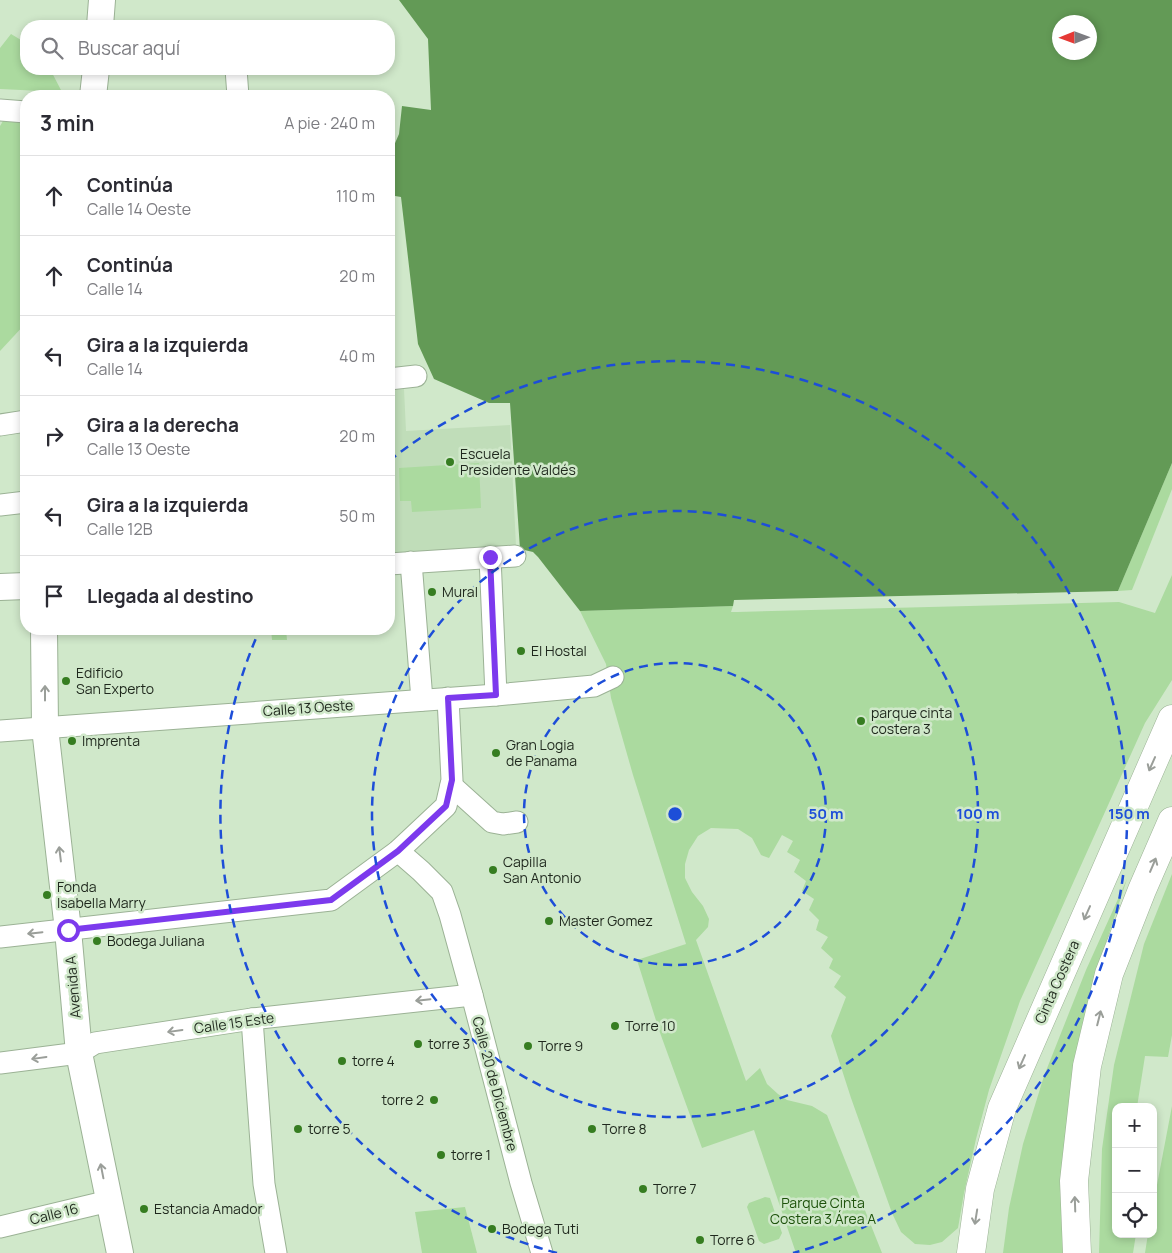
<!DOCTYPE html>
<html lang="es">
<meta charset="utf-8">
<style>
body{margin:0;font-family:Manrope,sans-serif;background:#f7f7f7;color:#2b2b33}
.controls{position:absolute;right:15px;bottom:15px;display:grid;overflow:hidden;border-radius:10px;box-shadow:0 2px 8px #0003}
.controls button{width:45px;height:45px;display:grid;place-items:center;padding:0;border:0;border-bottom:1px solid #e1e1e2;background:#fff;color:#2b2b33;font:25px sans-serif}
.compass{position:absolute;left:1052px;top:15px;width:45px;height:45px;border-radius:50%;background:#fff;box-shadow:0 2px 8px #0003;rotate:269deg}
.stop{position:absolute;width:15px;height:15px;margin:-11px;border:4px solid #7c3aed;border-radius:50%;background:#fff}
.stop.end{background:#7c3aed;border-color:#fff;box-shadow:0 1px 5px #0008}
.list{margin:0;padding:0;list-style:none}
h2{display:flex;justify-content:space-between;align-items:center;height:65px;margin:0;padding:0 20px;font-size:21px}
h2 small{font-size:16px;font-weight:400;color:#7c7c81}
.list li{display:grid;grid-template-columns:32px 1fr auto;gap:15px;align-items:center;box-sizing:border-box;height:80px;padding:0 20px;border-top:1px solid #e1e1e2}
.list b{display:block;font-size:19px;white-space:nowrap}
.list p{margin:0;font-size:16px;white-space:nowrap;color:#7c7c81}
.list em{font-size:16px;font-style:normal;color:#7c7c81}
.icon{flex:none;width:28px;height:28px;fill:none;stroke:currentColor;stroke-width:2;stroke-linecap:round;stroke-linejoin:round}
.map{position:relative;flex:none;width:1172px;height:1253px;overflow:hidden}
.search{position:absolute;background:#fff;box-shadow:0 2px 8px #0003;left:20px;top:20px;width:375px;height:55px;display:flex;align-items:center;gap:12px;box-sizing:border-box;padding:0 18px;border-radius:20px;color:#7c7c81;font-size:19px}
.panel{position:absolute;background:#fff;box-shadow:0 2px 8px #0003;left:20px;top:90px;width:375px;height:545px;border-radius:20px}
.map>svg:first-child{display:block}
.built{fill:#c0ddb9}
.green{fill:#abda9f}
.water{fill:#639a56;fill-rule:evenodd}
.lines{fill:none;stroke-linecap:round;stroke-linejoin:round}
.minor-casing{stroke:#9bb295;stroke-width:23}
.tertiary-casing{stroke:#9bb295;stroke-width:28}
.primary-casing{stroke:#9bb295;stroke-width:29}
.minor{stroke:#fff;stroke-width:21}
.tertiary{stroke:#fff;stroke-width:26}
.primary{stroke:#fff;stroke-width:28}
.oneway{stroke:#9a9e99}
.route{stroke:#7c3aed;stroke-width:6}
.ring{fill:none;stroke:#1d4ed8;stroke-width:2.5;stroke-dasharray:9 6}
.poi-dot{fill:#367d21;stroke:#d0e8ca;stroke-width:2}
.labels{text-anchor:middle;stroke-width:5;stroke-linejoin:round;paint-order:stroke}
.poi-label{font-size:14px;fill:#1f281d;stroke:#d0e8ca;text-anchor:start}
.street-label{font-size:14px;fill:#1f281d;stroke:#d0e8ca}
.park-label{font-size:14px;fill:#1d520b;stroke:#d0e8ca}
.centre{fill:#1d4ed8;stroke:#d0e8ca;stroke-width:2.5}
.ring-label{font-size:15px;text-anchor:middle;font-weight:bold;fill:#1d4ed8;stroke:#d0e8ca;stroke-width:5;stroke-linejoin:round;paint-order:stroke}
</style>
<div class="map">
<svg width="1172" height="1253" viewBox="0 0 1172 1253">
<rect width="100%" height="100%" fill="#d0e8ca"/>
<path class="built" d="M 404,389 L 406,431 L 510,425 L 516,546 L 389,553 L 389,391 Z"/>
<g class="green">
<path d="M 11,34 L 21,40 L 26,40 L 26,69 L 50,69 L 62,92 L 0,89 L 0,48 Z"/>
<path d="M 26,119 L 26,323 L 0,351 L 0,126 L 3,121 Z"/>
<path d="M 479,463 L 481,508 L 412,512 L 411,501 L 400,501 L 399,468 Z"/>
<path d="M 1172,463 L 1172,489 L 1132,590 L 1118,591 Z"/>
<path d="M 1172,575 L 1172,680 L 1145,723 L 1020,1001 L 989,1090 L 976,1139 L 964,1193 L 958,1228 L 942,1242 L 930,1245 L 915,1244 L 901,1232 L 892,1213 L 851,1098 L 831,1036 L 846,997 L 834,987 L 841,976 L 829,968 L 833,959 L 821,948 L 828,937 L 816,930 L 819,920 L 809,910 L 814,899 L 802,891 L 806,881 L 794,872 L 800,860 L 787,852 L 793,841 L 782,835 L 769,858 L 761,855 L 752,838 L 738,829 L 711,828 L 698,836 L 689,850 L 685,864 L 685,878 L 692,892 L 703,906 L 709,919 L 708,927 L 696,940 L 746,1081 L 760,1068 L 767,1084 L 778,1094 L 787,1100 L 812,1106 L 827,1115 L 882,1253 L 796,1253 L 754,1130 L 702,1148 L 659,1030 L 637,960 L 686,944 L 633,775 L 611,698 L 606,664 L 580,611 L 733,606 L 731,612 L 737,612 L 1119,602 L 1155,613 Z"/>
<path d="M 271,629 L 286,629 L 287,640 L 272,640 Z"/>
<path d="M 1172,874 L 1172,1035 L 1168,1057 L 1145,1056 L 1137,1107 L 1116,1107 L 1116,1234 L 1136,1234 L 1133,1253 L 1099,1253 L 1102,1149 L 1114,1065 L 1144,944 Z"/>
<path d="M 1127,879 L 1096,973 L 1062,1207 L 1063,1253 L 1003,1253 L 1009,1208 L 1023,1144 L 1044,1076 L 1086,970 Z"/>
<path d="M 1172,1106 L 1172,1253 L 1145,1253 L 1148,1234 L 1153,1234 L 1153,1206 Z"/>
<path d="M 765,1197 L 770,1198 L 782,1233 L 779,1239 L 764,1244 L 759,1241 L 747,1207 L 749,1203 Z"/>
<path d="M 465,1207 L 477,1253 L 422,1253 L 415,1212 Z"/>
</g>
<path class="water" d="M 399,0 L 1172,0 L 1172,463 L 1118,591 L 734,600 L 733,606 L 580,611 L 538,557 L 533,552 L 520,549 L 510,403 L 489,403 L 434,379 L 418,344 L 401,197 L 389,195 L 389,157 L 399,134 L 402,106 L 431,110 L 428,39 ZM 1060,22 L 1090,22 L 1090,52 L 1060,52 Z"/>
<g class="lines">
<g class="minor-casing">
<g id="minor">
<path d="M 236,69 L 238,96"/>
<path d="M 0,110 L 26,112"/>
<path d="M 389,379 L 416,376"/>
<path d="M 0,425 L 26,421"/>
<path d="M 0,505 L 26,502"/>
<path d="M 490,557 L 496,695"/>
<path d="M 411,562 L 422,700"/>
<path d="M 389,564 L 515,556"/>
<path d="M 0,731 L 496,695 L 594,686 L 613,677"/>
<path d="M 451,785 L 492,822 L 503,824 L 517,822"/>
<path d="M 398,851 L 421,871 L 442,892 L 450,915 L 472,995 L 521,1183 L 542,1253"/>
<path d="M 0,937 L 331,900 L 398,851 L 446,806 L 452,780 L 448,698"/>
<path d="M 252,1019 L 264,1184 L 276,1253"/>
<path d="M 0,1063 L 79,1053 L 95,1043 L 252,1019 L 472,995"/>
<path d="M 0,1227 L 109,1201"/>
</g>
</g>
<g class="tertiary-casing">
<g id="tertiary">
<path d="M 100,26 L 102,0"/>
<path d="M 93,96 L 96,69"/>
<path d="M 0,587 L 26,586"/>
<path d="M 44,629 L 45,728 L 68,930 L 79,1053 L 120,1253"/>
</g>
</g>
<g class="primary-casing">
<g id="primary">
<path d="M 971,1253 L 980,1189 L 1002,1108 L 1172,719"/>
<path d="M 1077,1253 L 1074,1181 L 1087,1066 L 1109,974 L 1142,890 L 1172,821"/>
</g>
</g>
<use href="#minor" class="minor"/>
<use href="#tertiary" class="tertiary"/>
<use href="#primary" class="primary"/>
</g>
<defs><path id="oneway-shaft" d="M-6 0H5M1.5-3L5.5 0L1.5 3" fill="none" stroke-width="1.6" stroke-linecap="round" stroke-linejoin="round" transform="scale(1.25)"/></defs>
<g class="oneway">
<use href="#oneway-shaft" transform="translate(45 693) rotate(-90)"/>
<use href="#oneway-shaft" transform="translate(1152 764) rotate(114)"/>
<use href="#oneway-shaft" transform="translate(60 854) rotate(-97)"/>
<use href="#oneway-shaft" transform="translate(1153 865) rotate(-67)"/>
<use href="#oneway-shaft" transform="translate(1087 913) rotate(114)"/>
<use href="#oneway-shaft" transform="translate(35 933) rotate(174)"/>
<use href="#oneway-shaft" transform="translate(423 1000) rotate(174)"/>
<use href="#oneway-shaft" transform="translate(1099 1018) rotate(-76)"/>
<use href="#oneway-shaft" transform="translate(175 1031) rotate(172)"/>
<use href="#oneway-shaft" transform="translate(39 1058) rotate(172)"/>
<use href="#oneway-shaft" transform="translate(1022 1062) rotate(114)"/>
<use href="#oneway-shaft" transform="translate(102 1171) rotate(-101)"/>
<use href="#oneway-shaft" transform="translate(1075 1204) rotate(-92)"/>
<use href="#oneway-shaft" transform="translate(976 1217) rotate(99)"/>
</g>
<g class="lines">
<path class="route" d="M 68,930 L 331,900 L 398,851 L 446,806 L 452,780 L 448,698 L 496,695 L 490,557"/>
</g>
<g class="ring">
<circle cx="675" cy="814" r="151"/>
<circle cx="675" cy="814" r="303"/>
<path d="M557 1253A454 454 0 0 1 260 629M389 461A454 454 0 1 1 793 1253"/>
</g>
<g class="poi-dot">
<circle cx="450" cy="462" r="5"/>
<circle cx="432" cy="592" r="5"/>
<circle cx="521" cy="651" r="5"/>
<circle cx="66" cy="681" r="5"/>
<circle cx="861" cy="721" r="5"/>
<circle cx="72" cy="741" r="5"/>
<circle cx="496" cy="753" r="5"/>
<circle cx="493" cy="870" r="5"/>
<circle cx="47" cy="895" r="5"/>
<circle cx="549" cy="921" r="5"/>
<circle cx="97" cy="941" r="5"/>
<circle cx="615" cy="1026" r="5"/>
<circle cx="418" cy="1044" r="5"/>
<circle cx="528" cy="1046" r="5"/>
<circle cx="342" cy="1061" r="5"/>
<circle cx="434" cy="1100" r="5"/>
<circle cx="298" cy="1129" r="5"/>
<circle cx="592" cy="1129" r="5"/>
<circle cx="441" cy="1155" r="5"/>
<circle cx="643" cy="1189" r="5"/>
<circle cx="144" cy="1209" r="5"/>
<circle cx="492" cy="1229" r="5"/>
<circle cx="700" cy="1240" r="5"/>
</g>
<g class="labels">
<g class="poi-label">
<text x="460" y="459">Escuela<tspan x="460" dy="16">Presidente Valdés</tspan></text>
<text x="442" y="597">Mural</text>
<text x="531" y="656">El Hostal</text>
<text x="76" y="678">Edificio<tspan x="76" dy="16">San Experto</tspan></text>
<text x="871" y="718">parque cinta<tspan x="871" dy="16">costera 3</tspan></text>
<text x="82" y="746">Imprenta</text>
<text x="506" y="750">Gran Logia<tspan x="506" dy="16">de Panama</tspan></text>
<text x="503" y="867">Capilla<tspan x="503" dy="16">San Antonio</tspan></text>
<text x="57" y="892">Fonda<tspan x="57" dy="16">Isabella Marry</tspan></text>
<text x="559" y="926">Master Gomez</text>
<text x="107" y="946">Bodega Juliana</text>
<text x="625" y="1031">Torre 10</text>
<text x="428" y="1049">torre 3</text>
<text x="538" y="1051">Torre 9</text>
<text x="352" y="1066">torre 4</text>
<text x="424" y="1105" text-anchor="end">torre 2</text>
<text x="308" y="1134">torre 5</text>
<text x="602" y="1134">Torre 8</text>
<text x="451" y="1160">torre 1</text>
<text x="653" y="1194">Torre 7</text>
<text x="154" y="1214">Estancia Amador</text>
<text x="502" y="1234">Bodega Tuti</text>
<text x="710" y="1245">Torre 6</text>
</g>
<g class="street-label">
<text transform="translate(308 708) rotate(-4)" y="5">Calle 13 Oeste</text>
<text transform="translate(1057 982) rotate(-66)" y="5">Cinta Costera</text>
<text transform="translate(73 987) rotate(-95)" y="5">Avenida A</text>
<text transform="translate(234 1023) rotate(-8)" y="5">Calle 15 Este</text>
<text transform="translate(495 1084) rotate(75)" y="5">Calle 20 de Diciembre</text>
<text transform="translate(54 1214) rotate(-14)" y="5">Calle 16</text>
</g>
<g class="park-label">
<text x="823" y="1208">Parque Cinta<tspan x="823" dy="16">Costera 3 Área A</tspan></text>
</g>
</g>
<circle cx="675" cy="814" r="8" class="centre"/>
<g class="ring-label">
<text x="826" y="819">50 m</text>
<text x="978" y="819">100 m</text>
<text x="1129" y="819">150 m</text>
</g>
</svg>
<div class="controls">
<button>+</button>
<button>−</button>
<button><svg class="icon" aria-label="locate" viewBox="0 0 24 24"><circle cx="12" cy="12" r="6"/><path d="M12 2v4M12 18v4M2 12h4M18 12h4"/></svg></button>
</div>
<svg class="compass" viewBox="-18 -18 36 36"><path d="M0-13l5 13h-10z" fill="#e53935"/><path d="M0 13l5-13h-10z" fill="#7c7c81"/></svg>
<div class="stop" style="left:68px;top:930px"></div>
<div class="stop end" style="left:490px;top:557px"></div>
<div class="search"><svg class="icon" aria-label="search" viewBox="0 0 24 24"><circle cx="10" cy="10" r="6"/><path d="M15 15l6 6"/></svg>Buscar aquí</div>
<section class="panel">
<h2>3 min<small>A pie · 240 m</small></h2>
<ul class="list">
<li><svg class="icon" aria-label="ahead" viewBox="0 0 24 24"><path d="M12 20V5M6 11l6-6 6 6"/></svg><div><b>Continúa</b><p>Calle 14 Oeste</p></div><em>110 m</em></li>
<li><svg class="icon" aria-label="ahead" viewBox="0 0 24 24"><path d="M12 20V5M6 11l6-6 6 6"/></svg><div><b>Continúa</b><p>Calle 14</p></div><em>20 m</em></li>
<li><svg class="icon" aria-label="left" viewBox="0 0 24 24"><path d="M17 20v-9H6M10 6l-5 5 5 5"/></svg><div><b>Gira a la izquierda</b><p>Calle 14</p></div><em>40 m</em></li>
<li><svg class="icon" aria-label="right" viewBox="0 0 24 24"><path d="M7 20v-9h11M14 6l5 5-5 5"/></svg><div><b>Gira a la derecha</b><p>Calle 13 Oeste</p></div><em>20 m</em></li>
<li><svg class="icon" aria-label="left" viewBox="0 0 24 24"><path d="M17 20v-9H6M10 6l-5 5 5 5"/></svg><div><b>Gira a la izquierda</b><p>Calle 12B</p></div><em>50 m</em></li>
<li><svg class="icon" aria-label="arrive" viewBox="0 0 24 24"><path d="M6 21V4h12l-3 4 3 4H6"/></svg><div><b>Llegada al destino</b></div></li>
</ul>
</section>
</div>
